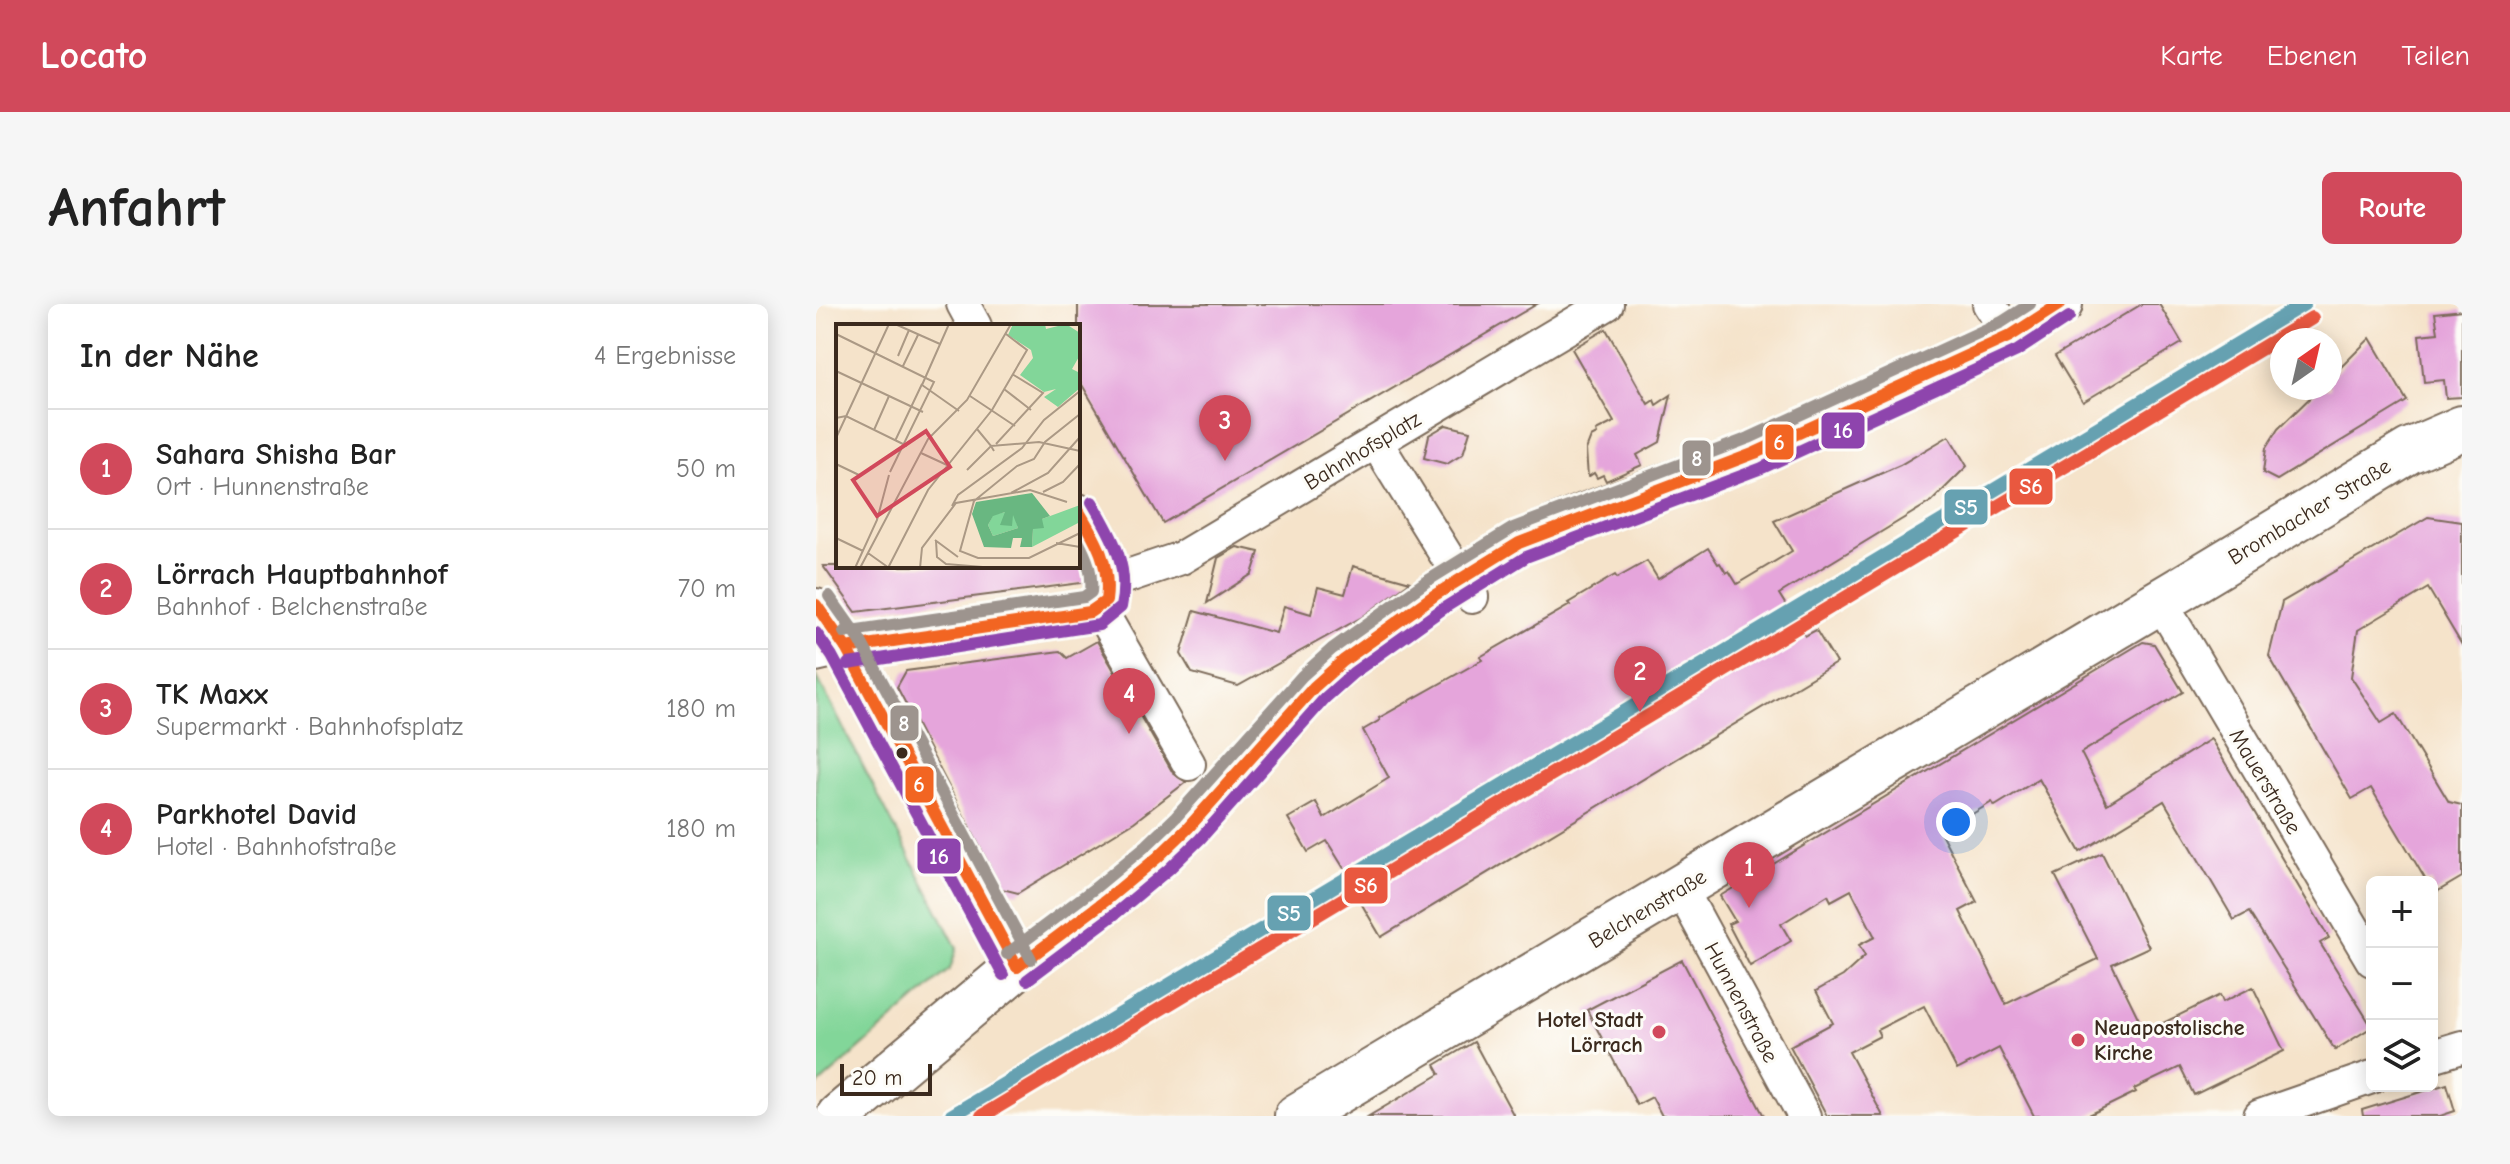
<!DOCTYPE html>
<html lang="de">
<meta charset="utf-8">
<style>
body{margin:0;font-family:"Comic Neue",sans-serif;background:#f6f6f6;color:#222}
.controls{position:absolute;right:24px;bottom:24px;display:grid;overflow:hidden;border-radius:12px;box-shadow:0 4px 20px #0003}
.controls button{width:72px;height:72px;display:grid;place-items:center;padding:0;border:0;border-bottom:2px solid #e0e0e0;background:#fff;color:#222;font:40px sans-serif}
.compass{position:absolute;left:1454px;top:24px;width:72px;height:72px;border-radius:50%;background:#fff;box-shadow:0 4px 20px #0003;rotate:34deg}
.scale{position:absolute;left:24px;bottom:20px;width:92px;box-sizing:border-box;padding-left:8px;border:4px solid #3b2a1e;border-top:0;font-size:22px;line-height:28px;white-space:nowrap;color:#3b2a1e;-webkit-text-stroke:6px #fdfcf7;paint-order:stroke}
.you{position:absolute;left:1140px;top:518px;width:28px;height:28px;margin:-20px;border:6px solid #fff;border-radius:50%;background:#1a73e8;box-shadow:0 0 0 12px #1a73e833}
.badge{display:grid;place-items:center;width:52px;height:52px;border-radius:50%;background:#d1495b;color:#fff;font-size:26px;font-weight:700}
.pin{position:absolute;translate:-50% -66px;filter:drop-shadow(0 2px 4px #0008)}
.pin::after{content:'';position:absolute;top:42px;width:28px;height:24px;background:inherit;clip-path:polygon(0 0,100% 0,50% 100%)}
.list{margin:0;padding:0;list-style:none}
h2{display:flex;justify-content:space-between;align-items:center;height:104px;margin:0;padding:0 32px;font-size:34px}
h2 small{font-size:26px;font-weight:400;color:#767676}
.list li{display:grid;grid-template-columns:52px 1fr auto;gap:24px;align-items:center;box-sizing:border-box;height:120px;padding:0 32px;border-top:2px solid #e0e0e0}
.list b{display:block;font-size:30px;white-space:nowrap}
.list p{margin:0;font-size:26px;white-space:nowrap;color:#767676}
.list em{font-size:26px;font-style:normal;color:#767676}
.icon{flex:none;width:44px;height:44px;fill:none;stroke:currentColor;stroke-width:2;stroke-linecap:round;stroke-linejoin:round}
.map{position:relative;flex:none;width:1646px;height:812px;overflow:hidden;border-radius:12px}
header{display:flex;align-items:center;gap:48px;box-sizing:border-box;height:112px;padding:0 40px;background:#d1495b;color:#fff}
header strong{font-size:38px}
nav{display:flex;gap:44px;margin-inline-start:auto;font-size:28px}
.intro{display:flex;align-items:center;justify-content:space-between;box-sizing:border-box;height:192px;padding:0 48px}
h1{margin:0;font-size:56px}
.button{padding:20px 36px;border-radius:12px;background:#d1495b;color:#fff;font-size:28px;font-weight:700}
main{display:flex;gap:48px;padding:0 48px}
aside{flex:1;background:#fff;border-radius:12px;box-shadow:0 4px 20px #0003}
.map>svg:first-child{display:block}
.green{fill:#82d699;stroke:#5e805c;stroke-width:2}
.building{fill:#e5a5db}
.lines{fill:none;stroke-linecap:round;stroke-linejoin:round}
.street-casing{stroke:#7c6b5a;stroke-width:36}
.secondary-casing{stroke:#7c6b5a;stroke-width:48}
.street{stroke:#fff;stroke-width:32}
.secondary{stroke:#fff;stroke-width:44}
.bus-1-casing{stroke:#fdfcf7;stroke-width:18}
.bus-2-casing{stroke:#fdfcf7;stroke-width:18}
.bus-3-casing{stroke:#fdfcf7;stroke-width:18}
.bus-1{stroke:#f26522;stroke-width:12}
.bus-2{stroke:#8e44ad;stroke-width:12}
.bus-3{stroke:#9d948e;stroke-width:12}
.rail-1-casing{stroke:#fdfcf7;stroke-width:20}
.rail-2-casing{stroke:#fdfcf7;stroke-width:20}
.rail-1{stroke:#66a1b1;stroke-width:14}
.rail-2{stroke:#e9583f;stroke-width:14}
.bus-dot{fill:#3b2a1e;stroke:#fdfcf7;stroke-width:3}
.poi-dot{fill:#d1495b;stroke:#fdfcf7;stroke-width:3}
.labels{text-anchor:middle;stroke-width:6;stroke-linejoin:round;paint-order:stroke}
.street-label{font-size:22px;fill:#3b2a1e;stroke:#fdfcf7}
.poi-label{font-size:22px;font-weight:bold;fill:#3b2a1e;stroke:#fdfcf7;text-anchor:end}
.inset-road{fill:none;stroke:#ab9985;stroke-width:2}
.view{fill:#d1495b;fill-opacity:0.15;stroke:#d1495b;stroke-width:4}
.inset-edge{fill:none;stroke:#3b2a1e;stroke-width:4}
.line-badge{stroke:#fdfcf7;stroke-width:3}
.badge-label{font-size:22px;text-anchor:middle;font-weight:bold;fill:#fff}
</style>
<header>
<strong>Locato</strong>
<nav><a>Karte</a><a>Ebenen</a><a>Teilen</a></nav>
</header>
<div class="intro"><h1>Anfahrt</h1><a class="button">Route</a></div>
<main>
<aside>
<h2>In der Nähe<small>4 Ergebnisse</small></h2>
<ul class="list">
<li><span class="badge">1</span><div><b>Sahara Shisha Bar</b><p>Ort · Hunnenstraße</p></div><em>50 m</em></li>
<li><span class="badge">2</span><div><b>Lörrach Hauptbahnhof</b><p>Bahnhof · Belchenstraße</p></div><em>70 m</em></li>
<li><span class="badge">3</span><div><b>TK Maxx</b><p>Supermarkt · Bahnhofsplatz</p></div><em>180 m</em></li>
<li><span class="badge">4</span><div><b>Parkhotel David</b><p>Hotel · Bahnhofstraße</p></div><em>180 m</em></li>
</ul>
</aside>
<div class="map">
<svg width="1646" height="812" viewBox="0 0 1646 812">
<rect width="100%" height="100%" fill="#fdfcf7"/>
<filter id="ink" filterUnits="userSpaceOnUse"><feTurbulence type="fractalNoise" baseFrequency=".0125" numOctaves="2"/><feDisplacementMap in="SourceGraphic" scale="16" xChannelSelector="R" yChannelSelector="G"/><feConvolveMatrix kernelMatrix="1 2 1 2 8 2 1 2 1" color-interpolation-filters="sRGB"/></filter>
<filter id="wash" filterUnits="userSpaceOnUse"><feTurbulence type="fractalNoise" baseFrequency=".006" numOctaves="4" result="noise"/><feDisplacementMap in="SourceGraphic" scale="32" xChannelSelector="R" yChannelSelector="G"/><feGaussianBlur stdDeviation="1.8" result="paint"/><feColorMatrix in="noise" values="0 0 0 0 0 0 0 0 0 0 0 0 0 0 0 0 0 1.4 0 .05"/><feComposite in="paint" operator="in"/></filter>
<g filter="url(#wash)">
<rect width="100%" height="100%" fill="#f5e3ca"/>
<path class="green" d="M 0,371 L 141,644 L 134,665 L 0,783 Z"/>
<g id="blocks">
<g class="building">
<path d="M 262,0 L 721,0 L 347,219 L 262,74 Z"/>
<path d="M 1326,0 L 1343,0 L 1366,39 L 1267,98 L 1239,52 Z"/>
<path d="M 1646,6 L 1646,93 L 1630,94 L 1628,76 L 1608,78 L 1603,31 L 1622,29 L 1619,9 Z"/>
<path d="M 790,25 L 832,100 L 838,96 L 840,101 L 855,91 L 844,138 L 821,151 L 826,161 L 790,177 L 787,171 L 781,174 L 778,169 L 772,173 L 770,146 L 775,133 L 781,130 L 780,127 L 798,118 L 756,45 Z"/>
<path d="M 1554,34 L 1591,97 L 1461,176 L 1447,169 L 1450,144 L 1462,125 L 1504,84 L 1514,84 L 1514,74 Z"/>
<path d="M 630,121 L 654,127 L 647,150 L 631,160 L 608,154 L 613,131 Z"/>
<path d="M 1133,132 L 1151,162 L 1116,197 L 963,290 L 989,332 L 1000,326 L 1020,359 L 565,633 L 545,599 L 548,597 L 511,537 L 492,548 L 472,514 L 500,498 L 508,514 L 573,474 L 547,426 L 564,416 L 563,414 L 666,356 L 664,353 L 754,301 L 752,299 L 799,271 L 801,274 L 831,257 L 842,275 L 892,244 L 902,260 L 904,259 L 910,269 L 913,267 L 921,280 L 976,247 L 958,217 L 1084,161 Z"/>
<path d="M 1612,213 L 1646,218 L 1646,341 L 1612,284 L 1542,326 L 1535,373 L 1565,419 L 1580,410 L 1633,498 L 1646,501 L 1646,573 L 1617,590 L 1616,578 L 1611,578 L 1555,484 L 1536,495 L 1453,352 L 1466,298 Z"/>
<path d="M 421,243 L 443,248 L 436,270 L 391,299 L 402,254 Z"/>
<path d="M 7,262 L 271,262 L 273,278 L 40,308 Z"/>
<path d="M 537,262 L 594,278 L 546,313 L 422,382 L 376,369 L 365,350 L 378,307 L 460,329 L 468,302 L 495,310 L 502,283 L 529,290 Z"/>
<path d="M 281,337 L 357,469 L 370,478 L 318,518 L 202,589 L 186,585 L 81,383 L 90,367 L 244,347 L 251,354 Z"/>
<path d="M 1327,338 L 1338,340 L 1367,388 L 1265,449 L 1291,500 L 1395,435 L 1513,634 L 1504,639 L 1556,723 L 1519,746 L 1433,608 L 1418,616 L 1348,497 L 1264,548 L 1223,475 L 1179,502 L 1176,498 L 1125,529 L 1161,598 L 1144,607 L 1190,700 L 1282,655 L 1239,571 L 1286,549 L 1333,643 L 1296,660 L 1329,728 L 1404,691 L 1407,698 L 1437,683 L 1468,747 L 1378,791 L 1364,763 L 1318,785 L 1320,788 L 1271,812 L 1218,812 L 1183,744 L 1141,766 L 1108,702 L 1061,726 L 1064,732 L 1033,748 L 1067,812 L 1011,812 L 974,742 L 1017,719 L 1000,687 L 1027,672 L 1049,652 L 1043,641 L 1059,633 L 1035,586 L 1015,597 L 1012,591 L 965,620 L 975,637 L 934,662 L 912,620 L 919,617 L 904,592 Z"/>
<path d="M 866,656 L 922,763 L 948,812 L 846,812 L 836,793 L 821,801 L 771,706 Z"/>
<path d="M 658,738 L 698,812 L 553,812 L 624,770 L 619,761 Z"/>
<path d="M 1631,780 L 1639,807 L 1624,812 L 1547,812 L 1546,806 Z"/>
</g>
</g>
</g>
<g filter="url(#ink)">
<use href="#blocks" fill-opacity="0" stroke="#7c6b5a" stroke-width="2"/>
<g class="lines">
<g class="street-casing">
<g id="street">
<path d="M 147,0 L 159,22"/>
<path d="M 1173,0 L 1194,32"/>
<path d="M 560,138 L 656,293"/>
<path d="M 295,274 L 312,272 L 365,254 L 791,0"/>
<path d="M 1344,297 L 1556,656"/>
<path d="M 0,301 L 30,344 L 201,663"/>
<path d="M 274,308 L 289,314 L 373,460"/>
<path d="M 0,351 L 30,344 L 274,308 L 290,297 C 298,257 281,239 262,206"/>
<path d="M 865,585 L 988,812"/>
<path d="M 1616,752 L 1646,743"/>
<path d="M 1444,812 L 1556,773"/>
</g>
</g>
<g class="secondary-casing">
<g id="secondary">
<path d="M 667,261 L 703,239 L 771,211 L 939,149 L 1194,32 L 1244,0"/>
<path d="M 23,812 L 201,663 L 289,597 L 342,553 L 372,524 L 498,383 L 527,357 L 619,291"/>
<path d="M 481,812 C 853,591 1224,371 1593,147 L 1646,124"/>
</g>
</g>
<use href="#street" class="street"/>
<use href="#secondary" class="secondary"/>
<g class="bus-1-casing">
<g id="bus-1">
<path d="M 0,301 L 30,344 L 201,663"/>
<path d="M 30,344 L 274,308 L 290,297 C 295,260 280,236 262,206"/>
<path d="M 201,663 L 289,597 L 342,553 L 372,524 L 498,383 L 527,357 L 619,291 L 703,239 L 939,149 L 1194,32 L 1244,0"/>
</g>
</g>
<g class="bus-2-casing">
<g id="bus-2">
<path d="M 0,329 L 16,352 L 187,671"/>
<path d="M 32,360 L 283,321 L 305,303 C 314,262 296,232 276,198"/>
<path d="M 211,676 L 299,610 L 353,565 L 384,535 L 509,394 L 537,369 L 628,304 L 710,253 L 946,164 L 1201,47 L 1253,13"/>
</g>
</g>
<g class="bus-3-casing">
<g id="bus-3">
<path d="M 13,292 L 44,336 L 215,655"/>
<path d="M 28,328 L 268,293 L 275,288 C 277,268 271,254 262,237"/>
<path d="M 191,650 L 279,584 L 331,541 L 360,513 L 486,372 L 516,345 L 611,277 L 697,224 L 933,134 L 1186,18 L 1214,0"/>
</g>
</g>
<use href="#bus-1" class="bus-1"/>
<use href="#bus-2" class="bus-2"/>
<use href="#bus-3" class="bus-3"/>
<g class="rail-1-casing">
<path id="rail-1" d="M 135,812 L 1488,0"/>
</g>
<g class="rail-2-casing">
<path id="rail-2" d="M 166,812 L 1496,14"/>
</g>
<use href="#rail-1" class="rail-1"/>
<use href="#rail-2" class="rail-2"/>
</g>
</g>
<circle class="bus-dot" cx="86" cy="449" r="7"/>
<g class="poi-dot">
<circle cx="843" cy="728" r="8"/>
<circle cx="1262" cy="736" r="8"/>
</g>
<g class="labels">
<g class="street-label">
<text transform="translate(546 146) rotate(-31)" y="8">Bahnhofsplatz</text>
<text transform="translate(1493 207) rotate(-31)" y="8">Brombacher Straße</text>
<text transform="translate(1450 477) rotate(59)" y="8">Mauerstraße</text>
<text transform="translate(831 604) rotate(-31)" y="8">Belchenstraße</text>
<text transform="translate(926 698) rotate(62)" y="8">Hunnenstraße</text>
</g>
<g class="poi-label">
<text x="827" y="723">Hotel Stadt<tspan x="827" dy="25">Lörrach</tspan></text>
<text x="1278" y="731" text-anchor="start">Neuapostolische<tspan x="1278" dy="25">Kirche</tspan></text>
</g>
</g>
<g transform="translate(20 20)">
<rect width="244" height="244" fill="#f5e3ca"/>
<path d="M 177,0 L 209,0 L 210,5 L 230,0 L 244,9 L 244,31 L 236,45 L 244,49 L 244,64 L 222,83 L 208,73 L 220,65 L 208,68 L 184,51 L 197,34 L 195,26 L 172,11 ZM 244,181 L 244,198 L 196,223 L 197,205 L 206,195 ZM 169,188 L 178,190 L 182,204 L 157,212 L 152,201 L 157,191 Z" fill="#82d699"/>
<path d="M 196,169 L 214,192 L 206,195 L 208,204 L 197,205 L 196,223 L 184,223 L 186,214 L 177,214 L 175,224 L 148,223 L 136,190 L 140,178 ZM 169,188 L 164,201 L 176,202 L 177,191 L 182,204 L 157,212 L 152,201 L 157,192 Z" fill="#69b781" fill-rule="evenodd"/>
<path class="inset-road" d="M 59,0 L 104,20M 113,0 L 86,61 L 123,87M 0,10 L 98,58 L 54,148M 62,32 L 73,6M 67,42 L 82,11M 0,47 L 87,88M 168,65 L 195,86M 134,72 L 179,102M 244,90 L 209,118 L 198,135 L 181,142 L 138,177 L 124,227 L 142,234 L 193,234 L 244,209M 0,94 L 10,92 L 71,122M 141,105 L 155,122 L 203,118 L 244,127M 38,106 L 53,72M 0,114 L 53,0M 59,117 L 86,60M 160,120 L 207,69 L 176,50M 85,129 L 111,141M 0,140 L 23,151M 131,146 L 155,122 L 158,127M 207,168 L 227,158 L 244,140M 175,169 L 212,149 L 244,113M 116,182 L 122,171 L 186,124 L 208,96 L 244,67M 0,214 L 27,227M 99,216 L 122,233M 100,217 L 101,233 L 110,240 L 159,244M 220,219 L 244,223M 32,229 L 53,244M 19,244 L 41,196 L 53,151M 24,244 L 92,115 L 131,76 L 175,0M 52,244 L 92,166 L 156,86 L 191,26 L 170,10M 84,244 L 86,224 L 120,179 L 194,166 L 231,178"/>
<path class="view" d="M 90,107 L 114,143 L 41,192 L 17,156 Z"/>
<rect width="244" height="244" class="inset-edge"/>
</g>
<g class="line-badge">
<rect x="1004" y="107" width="46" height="39" rx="8" fill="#8e44ad"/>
<rect x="948" y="119" width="31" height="38" rx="8" fill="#f26522"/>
<rect x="865" y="135" width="31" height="38" rx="8" fill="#9d948e"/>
<rect x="1192" y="163" width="46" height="39" rx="8" fill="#e9583f"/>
<rect x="1127" y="184" width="46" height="38" rx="8" fill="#66a1b1"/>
<rect x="73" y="400" width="31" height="38" rx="8" fill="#9d948e"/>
<rect x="88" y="461" width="31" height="39" rx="8" fill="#f26522"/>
<rect x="100" y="533" width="46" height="38" rx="8" fill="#8e44ad"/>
<rect x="527" y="562" width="46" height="39" rx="8" fill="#e9583f"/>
<rect x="450" y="590" width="46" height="38" rx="8" fill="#66a1b1"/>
</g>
<g class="badge-label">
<text x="1027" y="134">16</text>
<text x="963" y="146">6</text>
<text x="881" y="162">8</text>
<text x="1215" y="190">S6</text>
<text x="1150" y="211">S5</text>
<text x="88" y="427">8</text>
<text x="103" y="488">6</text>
<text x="123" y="560">16</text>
<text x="550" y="589">S6</text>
<text x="473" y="617">S5</text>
</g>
</svg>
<div class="controls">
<button>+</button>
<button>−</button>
<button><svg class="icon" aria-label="layers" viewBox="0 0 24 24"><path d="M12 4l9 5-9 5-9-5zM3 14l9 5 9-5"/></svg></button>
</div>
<svg class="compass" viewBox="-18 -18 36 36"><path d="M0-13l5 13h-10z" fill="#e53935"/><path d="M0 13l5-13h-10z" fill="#767676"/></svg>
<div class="scale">20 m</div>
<div class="you"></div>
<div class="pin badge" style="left:933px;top:604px">1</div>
<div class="pin badge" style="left:824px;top:408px">2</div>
<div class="pin badge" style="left:409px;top:157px">3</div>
<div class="pin badge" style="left:313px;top:430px">4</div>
</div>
</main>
